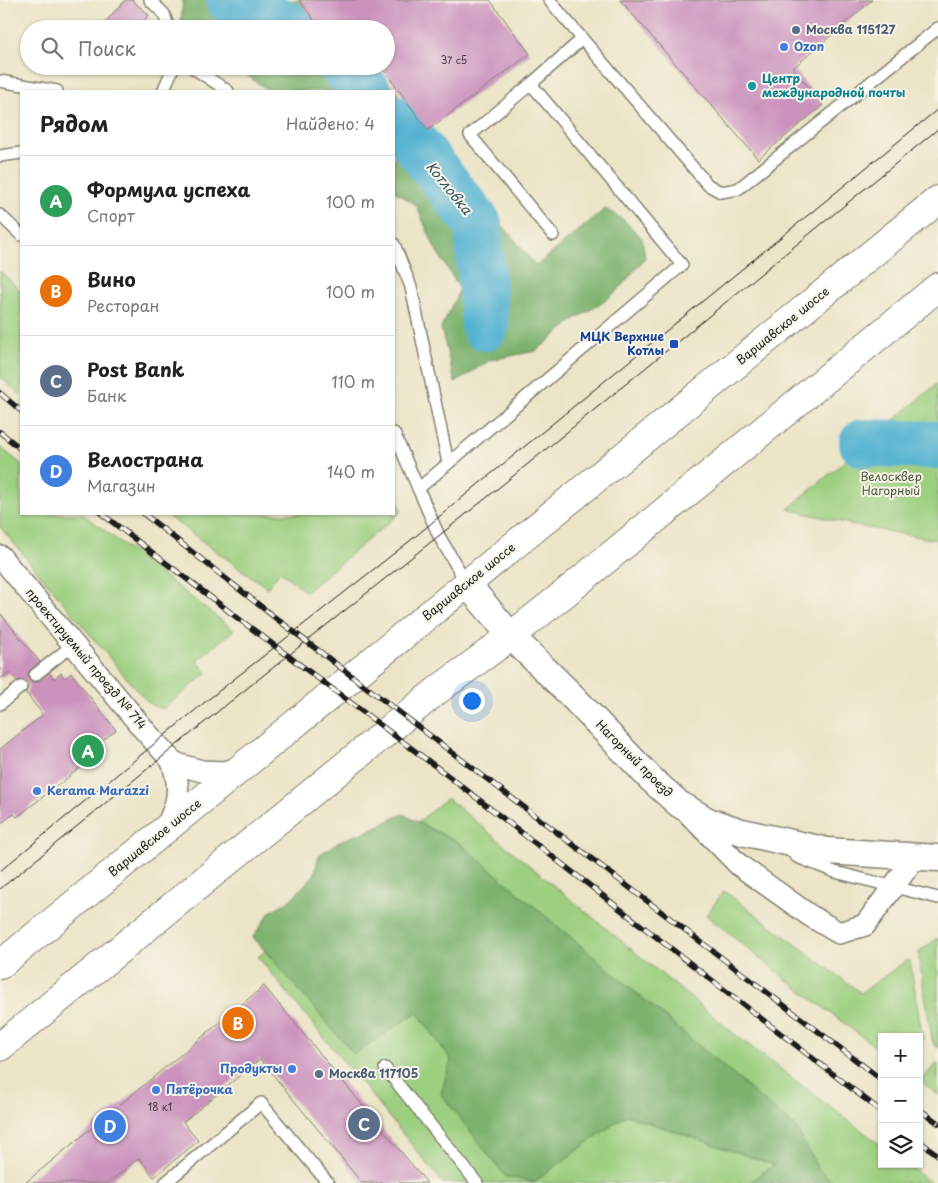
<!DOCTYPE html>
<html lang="ru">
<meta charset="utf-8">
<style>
body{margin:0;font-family:"Playpen Sans",sans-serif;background:#f2f2f2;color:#222}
.controls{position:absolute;right:15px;bottom:15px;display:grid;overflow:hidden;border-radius:0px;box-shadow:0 1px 4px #0004}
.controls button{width:45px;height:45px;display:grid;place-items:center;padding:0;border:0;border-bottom:1px solid #e0e0e0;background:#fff;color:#222;font:25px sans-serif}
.you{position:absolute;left:471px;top:700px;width:18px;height:18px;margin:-12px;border:4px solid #fff;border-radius:50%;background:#1a73e8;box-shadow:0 0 0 8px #1a73e833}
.badge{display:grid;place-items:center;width:32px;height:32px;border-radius:50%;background:#2563eb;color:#fff;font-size:16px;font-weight:700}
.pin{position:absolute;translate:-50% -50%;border:2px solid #fff;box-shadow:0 1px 5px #0006}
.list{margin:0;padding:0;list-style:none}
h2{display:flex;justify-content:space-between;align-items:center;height:65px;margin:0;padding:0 20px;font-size:21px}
h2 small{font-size:16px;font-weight:400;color:#767676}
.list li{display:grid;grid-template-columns:32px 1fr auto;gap:15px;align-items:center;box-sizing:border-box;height:90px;padding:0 20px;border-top:1px solid #e0e0e0}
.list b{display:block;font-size:19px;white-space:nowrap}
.list p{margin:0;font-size:16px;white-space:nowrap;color:#767676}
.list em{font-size:16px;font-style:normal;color:#767676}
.icon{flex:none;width:28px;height:28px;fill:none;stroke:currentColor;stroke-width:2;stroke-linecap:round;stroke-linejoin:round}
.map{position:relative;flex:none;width:938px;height:1183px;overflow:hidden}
.search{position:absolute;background:#fff;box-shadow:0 1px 4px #0004;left:20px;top:20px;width:375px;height:55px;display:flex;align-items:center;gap:12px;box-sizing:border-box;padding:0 18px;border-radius:28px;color:#767676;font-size:19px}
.panel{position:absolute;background:#fff;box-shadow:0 1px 4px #0004;left:20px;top:90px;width:375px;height:425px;border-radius:0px}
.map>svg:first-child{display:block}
.green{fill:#9ccf7f;stroke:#5c764e}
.forest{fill:#7db26e;stroke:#4c6745}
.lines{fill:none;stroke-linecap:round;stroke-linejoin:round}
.river{stroke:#53b2d1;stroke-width:48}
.building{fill:#cb92bd}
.service-casing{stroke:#848071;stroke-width:14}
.minor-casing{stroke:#848071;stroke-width:24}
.tertiary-casing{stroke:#848071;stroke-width:29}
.primary-casing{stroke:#848071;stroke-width:30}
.service{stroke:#fff;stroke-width:11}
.minor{stroke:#fff;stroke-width:21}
.tertiary{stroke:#fff;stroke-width:26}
.primary{stroke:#fff;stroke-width:28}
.tram{stroke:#1c1c1c;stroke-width:1}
.rail-casing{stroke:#1c1c1c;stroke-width:5.5}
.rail{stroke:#f7f3e8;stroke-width:4;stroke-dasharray:11;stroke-linecap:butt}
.service-dot{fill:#5c6f8a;stroke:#f7f3e8;stroke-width:2}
.shop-dot{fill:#3f7fe0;stroke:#f7f3e8;stroke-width:2}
.culture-dot{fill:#0f9aa8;stroke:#f7f3e8;stroke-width:2}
.transit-dot{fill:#1a4fb4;stroke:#f7f3e8;stroke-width:2}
.labels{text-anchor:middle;stroke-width:4;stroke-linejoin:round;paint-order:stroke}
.number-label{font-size:10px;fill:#483a44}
.service-label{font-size:12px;font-weight:bold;fill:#4e5e75;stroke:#f7f3e8;text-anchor:start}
.shop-label{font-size:12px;font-weight:bold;fill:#366cbe;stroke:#f7f3e8;text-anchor:start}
.culture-label{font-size:12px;font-weight:bold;fill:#0d838f;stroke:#f7f3e8;text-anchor:start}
.street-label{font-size:12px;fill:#1c1c1c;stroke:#f7f3e8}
.transit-label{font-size:12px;font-weight:bold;fill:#164399;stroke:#f7f3e8;text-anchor:end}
.park-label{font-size:12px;fill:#495b3f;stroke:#f7f3e8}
.water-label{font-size:14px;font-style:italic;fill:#325864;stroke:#f7f3e8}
</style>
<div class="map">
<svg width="938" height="1183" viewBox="0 0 938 1183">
<rect width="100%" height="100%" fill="#f7f3e8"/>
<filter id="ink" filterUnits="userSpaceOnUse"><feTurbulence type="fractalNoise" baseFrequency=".02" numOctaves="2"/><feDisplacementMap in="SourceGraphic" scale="10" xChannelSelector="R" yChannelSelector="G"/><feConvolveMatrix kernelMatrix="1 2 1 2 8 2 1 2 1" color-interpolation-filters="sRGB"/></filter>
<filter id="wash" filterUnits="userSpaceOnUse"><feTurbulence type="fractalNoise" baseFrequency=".0096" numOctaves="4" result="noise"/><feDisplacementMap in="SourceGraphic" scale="20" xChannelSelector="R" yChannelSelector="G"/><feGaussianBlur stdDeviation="1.12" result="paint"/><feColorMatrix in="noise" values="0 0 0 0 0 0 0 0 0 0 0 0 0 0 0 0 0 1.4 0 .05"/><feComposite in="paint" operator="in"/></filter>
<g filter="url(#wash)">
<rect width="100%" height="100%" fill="#ebe4c6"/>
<g class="green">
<path d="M 0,271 L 21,291 L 21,395 L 0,377 Z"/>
<path d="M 938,383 L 938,540 L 862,527 L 788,509 Z"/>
<path d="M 0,447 L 21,464 L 21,514 L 83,514 L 234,630 L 197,660 L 207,673 L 163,709 L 151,705 L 139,693 L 0,527 Z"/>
<path d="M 394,484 L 401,512 L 306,592 L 280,571 L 267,588 L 165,514 L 394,514 Z"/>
<path d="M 447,798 L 742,1040 L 882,1146 L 882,1164 L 906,1164 L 931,1183 L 443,1183 L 258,957 Z"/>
<path d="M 724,891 L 861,993 L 907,960 L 910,961 L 923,1040 L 919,1047 L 919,1037 L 882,1037 L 882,1052 L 787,980 L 706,915 Z"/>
<path d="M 938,938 L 938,1048 L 934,1045 L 932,1039 L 919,960 L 919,952 Z"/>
<path d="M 936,1063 L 938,1064 L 938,1095 L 921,1082 Z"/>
</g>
<g class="forest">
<path d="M 183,0 L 302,0 L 321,29 L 180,29 Z"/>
<path d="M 234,66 L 376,66 L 425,129 L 432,140 L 536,266 L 605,209 L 624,220 L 642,238 L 645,258 L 618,290 L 602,303 L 575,319 L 536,351 L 490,360 L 455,383 L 441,328 L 460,289 L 435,248 L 416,205 L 394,191 L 394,91 L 269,91 Z"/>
<path d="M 403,814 L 423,825 L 458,842 L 796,1128 L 818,1169 L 835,1183 L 748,1183 L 774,1165 L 626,1115 L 534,1182 L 506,1177 L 441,1094 L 451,1060 L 417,1012 L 354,1054 L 253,937 L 270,912 L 291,899 L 314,875 L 319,855 L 342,840 L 365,832 Z"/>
</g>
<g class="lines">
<g class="river">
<path d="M 230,0 L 295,29"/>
<path d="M 342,66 L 367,91"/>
<path d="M 394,119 L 403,128 L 478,224 L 485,327"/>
<path d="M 863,443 L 938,445"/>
</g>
</g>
<g id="blocks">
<g class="building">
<path d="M 125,0 L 132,0 L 149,15 L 136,29 L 99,29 Z"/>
<path d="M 299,0 L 490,0 L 530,54 L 428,130 L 381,66 L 386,66 L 386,29 L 321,29 Z"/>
<path d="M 620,0 L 872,0 L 793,68 L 823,105 L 758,159 Z"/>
<path d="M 0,613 L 40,662 L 28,672 L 28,677 L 29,680 L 33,682 L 37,682 L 49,673 L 54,679 L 61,673 L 65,678 L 71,673 L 116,730 L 93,748 L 98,754 L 17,817 L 14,814 L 0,824 L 0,749 L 43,715 L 26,693 L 28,686 L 26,682 L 20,680 L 17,681 L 9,672 L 0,679 Z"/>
<path d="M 264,986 L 427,1183 L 362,1183 L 260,1059 L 183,1122 L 198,1141 L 154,1177 L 139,1158 L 108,1183 L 25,1183 Z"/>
</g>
</g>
</g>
<g filter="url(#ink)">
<use href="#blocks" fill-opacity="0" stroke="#848071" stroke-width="1"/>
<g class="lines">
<g class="service-casing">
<g id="service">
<path d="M 150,0 L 164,14 L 169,29"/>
<path d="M 549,0 L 708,185 L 721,192 L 738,189 L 938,28"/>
<path d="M 190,66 L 228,91"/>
<path d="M 0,81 L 57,91"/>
<path d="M 531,84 L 582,39"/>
<path d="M 163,91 L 174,66"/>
<path d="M 0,156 L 21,153"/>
<path d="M 0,215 L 21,235"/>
<path d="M 394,244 L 411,287 L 448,463"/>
<path d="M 394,433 L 439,536 L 467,584"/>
<path d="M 418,489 L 682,265 L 531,84 L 470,135 L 553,235"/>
<path d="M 35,675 L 74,644"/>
<path d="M 0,704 L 21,687"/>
<path d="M 791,851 L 797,857 L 835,872 L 938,898"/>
<path d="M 385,1068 L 477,1183"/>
<path d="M 165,1183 L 261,1103 L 328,1183"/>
</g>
</g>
<g class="minor-casing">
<g id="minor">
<path d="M 0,556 L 146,732 L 172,761 L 180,765 L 202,771 L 223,772 L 241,768"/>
<path d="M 690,815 L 739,865 L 809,915 L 839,933 L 865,925 L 916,856"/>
<path d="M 165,830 C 178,803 182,790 172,761"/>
</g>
</g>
<g class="tertiary-casing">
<path id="tertiary" d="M 467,584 L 511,636 L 571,695 L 651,779 L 679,804 L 708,821 L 742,832 L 827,851 L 938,858"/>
</g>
<g class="primary-casing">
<g id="primary">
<path d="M 0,965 C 312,709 625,454 938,200"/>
<path d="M 0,1047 L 439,689 L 511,636 L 564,594 L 938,287"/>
</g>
</g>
<use href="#service" class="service"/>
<use href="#minor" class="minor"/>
<use href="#tertiary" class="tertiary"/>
<use href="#primary" class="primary"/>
<g class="tram">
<path d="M 0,871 L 210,698 L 411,540 L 475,487 L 938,109"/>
<path d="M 0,889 L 221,709 L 485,499 L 938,129"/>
</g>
<g class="rail-casing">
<g id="rail">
<path d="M 0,393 L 21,411"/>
<path d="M 0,432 L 21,449"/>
<path d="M 102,514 L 239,619 L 451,778 L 882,1112"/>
<path d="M 144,514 L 273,616 L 882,1080"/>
<path d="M 919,1109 L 938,1123"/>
<path d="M 919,1141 L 938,1155"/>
</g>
</g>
<use href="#rail" class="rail"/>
</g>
</g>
<g class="service-dot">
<circle cx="796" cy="30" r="5"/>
<circle cx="319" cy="1074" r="5"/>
</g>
<g class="shop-dot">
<circle cx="784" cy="47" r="5"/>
<circle cx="37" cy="791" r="5"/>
<circle cx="292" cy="1069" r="5"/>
<circle cx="156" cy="1090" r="5"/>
</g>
<circle class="culture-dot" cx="752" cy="86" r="5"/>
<rect class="transit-dot" x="669" y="339" width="10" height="10" rx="2.5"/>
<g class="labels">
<g class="number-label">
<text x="454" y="64">37 с5</text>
<text x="160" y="1111">18 к1</text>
</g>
<g class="service-label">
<text x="806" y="34">Москва 115127</text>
<text x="329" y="1078">Москва 117105</text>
</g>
<g class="shop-label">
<text x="794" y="51">Ozon</text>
<text x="47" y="795">Kerama Marazzi</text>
<text x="282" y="1073" text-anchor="end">Продукты</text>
<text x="166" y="1094">Пятёрочка</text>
</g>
<g class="culture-label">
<text x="762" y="83">Центр<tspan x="762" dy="14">международной почты</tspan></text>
</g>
<g class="street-label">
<text transform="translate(783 326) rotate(-39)" y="4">Варшавское шоссе</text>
<text transform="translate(469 582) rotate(-39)" y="4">Варшавское шоссе</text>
<text transform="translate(86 659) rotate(50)" y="4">проектируемый проезд № 714</text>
<text transform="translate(634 759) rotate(45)" y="4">Нагорный проезд</text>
<text transform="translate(155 838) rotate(-39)" y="4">Варшавское шоссе</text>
</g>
<g class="transit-label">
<text x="664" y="341">МЦК Верхние<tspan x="664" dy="14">Котлы</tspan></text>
</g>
<g class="park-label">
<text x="891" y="481">Велосквер<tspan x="891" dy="14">Нагорный</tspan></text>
</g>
<g class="water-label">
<text transform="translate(449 188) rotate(51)" y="5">Котловка</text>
</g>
</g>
</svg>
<div class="controls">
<button>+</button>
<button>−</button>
<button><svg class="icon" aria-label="layers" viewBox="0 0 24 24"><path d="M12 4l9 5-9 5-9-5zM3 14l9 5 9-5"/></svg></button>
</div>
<div class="you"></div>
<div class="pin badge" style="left:88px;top:751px;background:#2e9e5b">A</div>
<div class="pin badge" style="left:238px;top:1023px;background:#e8710a">B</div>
<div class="pin badge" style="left:364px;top:1124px;background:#5c6f8a">C</div>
<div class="pin badge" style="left:110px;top:1126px;background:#3f7fe0">D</div>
<div class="search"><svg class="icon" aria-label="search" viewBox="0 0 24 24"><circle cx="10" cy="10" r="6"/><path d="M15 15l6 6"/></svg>Поиск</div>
<section class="panel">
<h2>Рядом<small>Найдено: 4</small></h2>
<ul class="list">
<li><span class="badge" style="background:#2e9e5b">A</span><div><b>Формула успеха</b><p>Спорт</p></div><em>100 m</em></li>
<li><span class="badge" style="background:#e8710a">B</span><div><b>Вино</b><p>Ресторан</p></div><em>100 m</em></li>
<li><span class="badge" style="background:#5c6f8a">C</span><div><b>Post Bank</b><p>Банк</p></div><em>110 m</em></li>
<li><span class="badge" style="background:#3f7fe0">D</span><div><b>Велострана</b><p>Магазин</p></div><em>140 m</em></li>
</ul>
</section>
</div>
